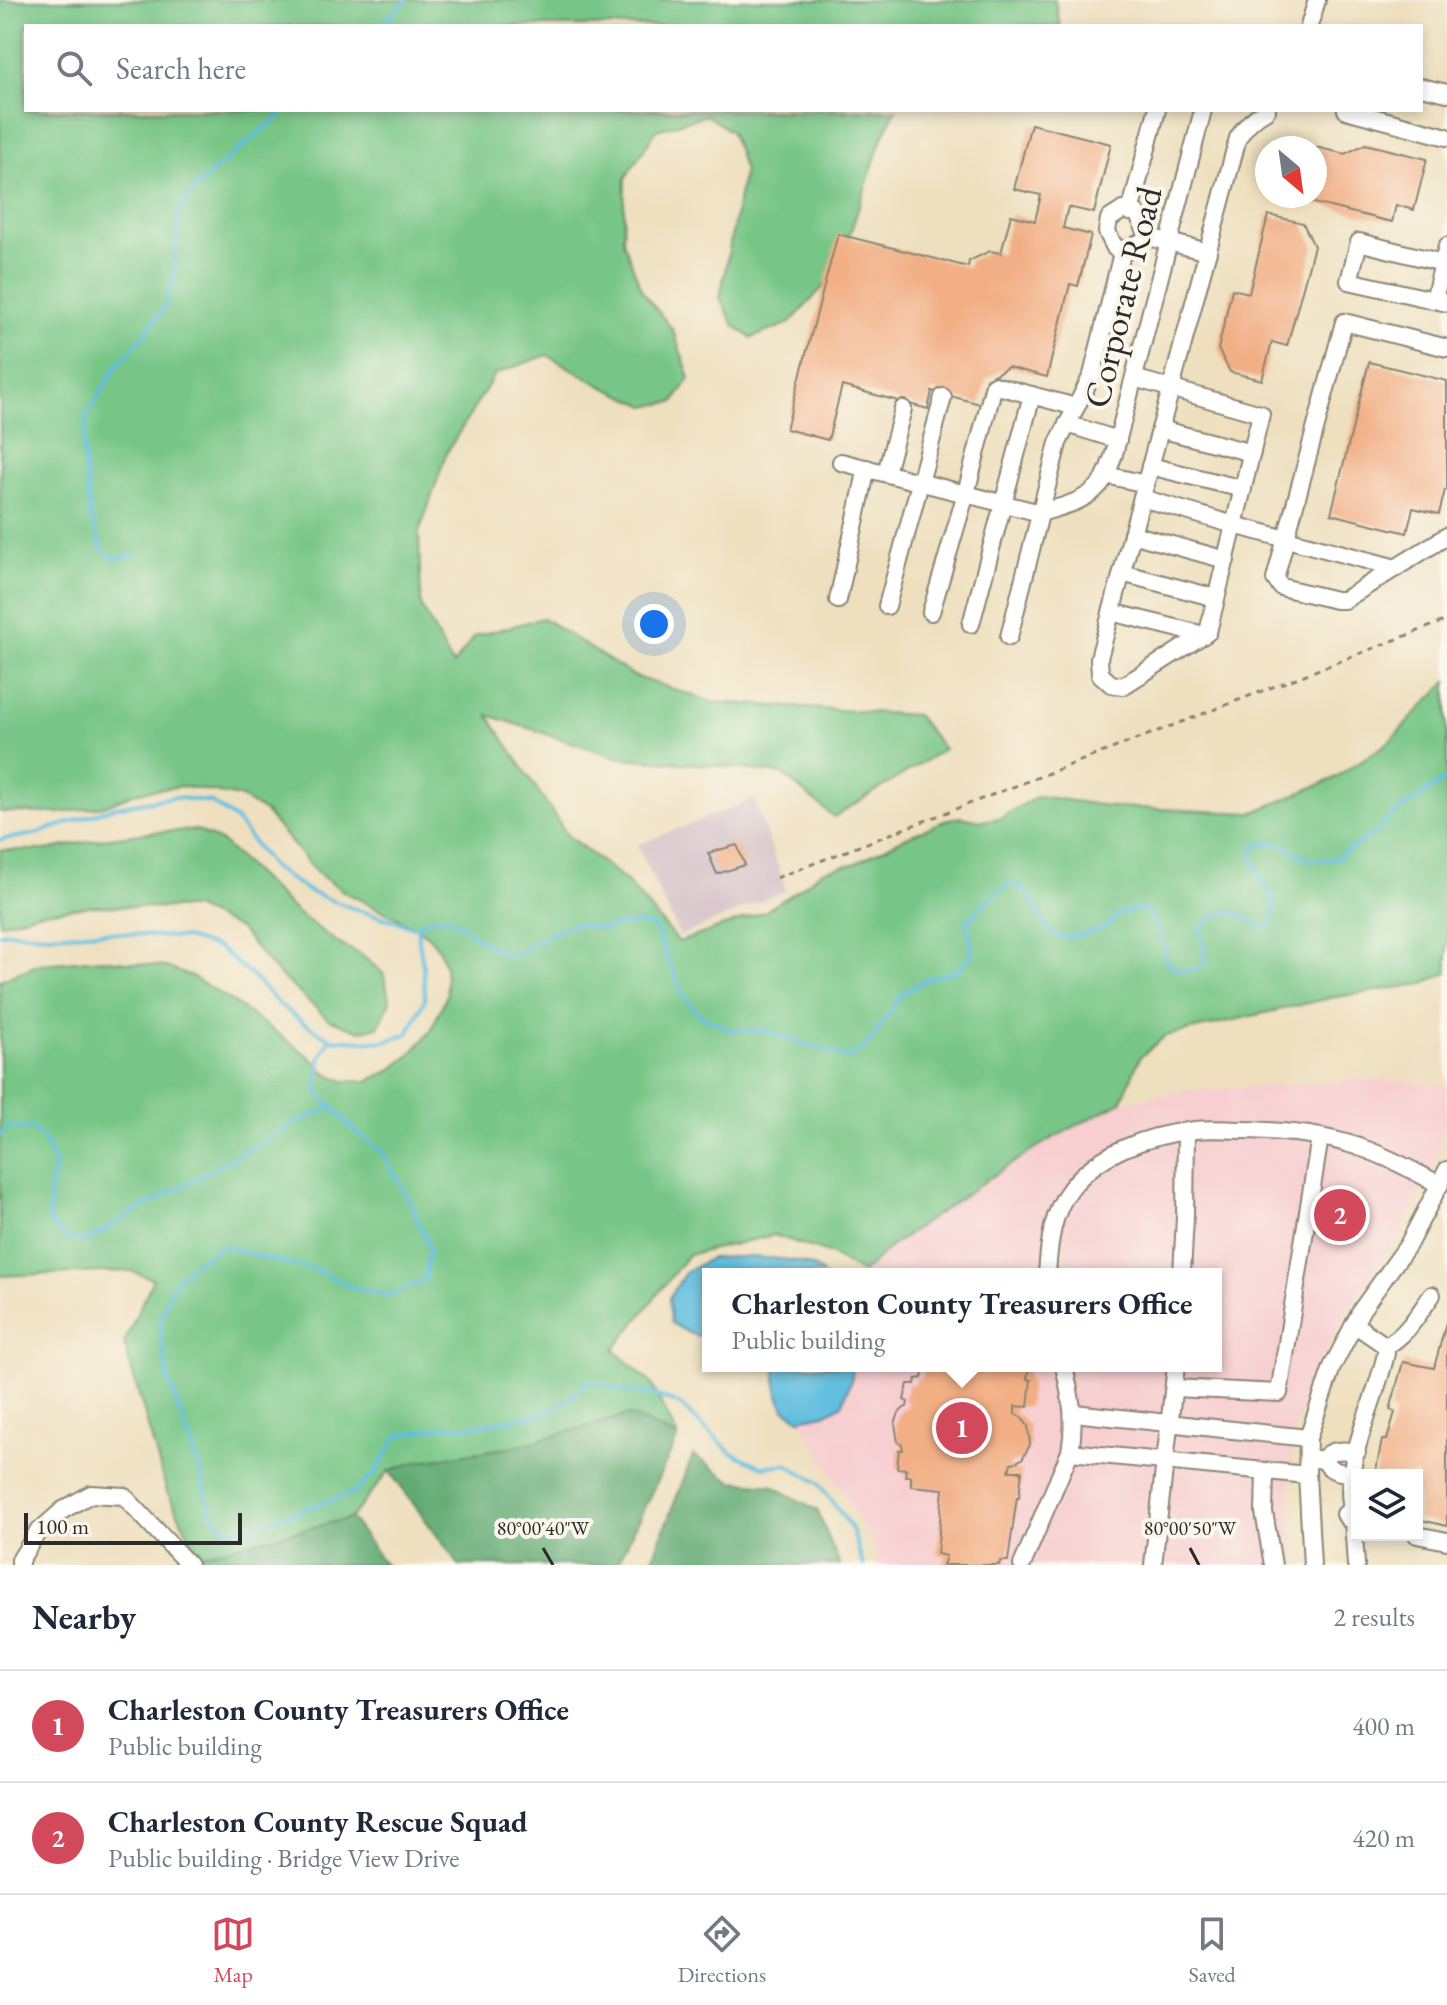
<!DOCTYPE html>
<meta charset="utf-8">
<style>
body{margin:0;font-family:"EB Garamond",serif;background:#f6f6f7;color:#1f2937}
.controls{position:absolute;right:24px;bottom:24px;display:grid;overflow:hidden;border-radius:0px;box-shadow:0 4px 12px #0003}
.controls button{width:72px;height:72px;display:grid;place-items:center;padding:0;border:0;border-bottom:2px solid #e0e1e3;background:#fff;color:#1f2937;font:40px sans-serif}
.compass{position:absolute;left:1255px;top:136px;width:72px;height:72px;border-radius:50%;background:#fff;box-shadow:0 4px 12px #0003;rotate:151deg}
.scale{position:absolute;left:24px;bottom:20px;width:218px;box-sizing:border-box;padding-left:8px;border:4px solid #2b2b2b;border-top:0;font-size:22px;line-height:28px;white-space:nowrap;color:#2b2b2b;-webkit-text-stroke:6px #fbf7ec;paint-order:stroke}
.you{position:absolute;left:654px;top:624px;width:28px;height:28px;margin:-20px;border:6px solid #fff;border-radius:50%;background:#1a73e8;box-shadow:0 0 0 12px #1a73e833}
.badge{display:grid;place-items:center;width:52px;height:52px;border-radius:50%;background:#d1495b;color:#fff;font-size:26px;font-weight:700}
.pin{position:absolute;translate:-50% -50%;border:4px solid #fff;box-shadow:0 2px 8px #0006}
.popup{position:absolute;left:702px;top:1268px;width:520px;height:104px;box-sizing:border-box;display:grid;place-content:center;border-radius:0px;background:#fff;filter:drop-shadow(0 2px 6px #0005);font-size:26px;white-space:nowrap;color:#747a83}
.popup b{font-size:30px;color:#1f2937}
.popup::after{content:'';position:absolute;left:50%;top:100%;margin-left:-16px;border:16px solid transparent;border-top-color:#fff}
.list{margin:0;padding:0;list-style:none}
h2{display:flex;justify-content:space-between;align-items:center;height:104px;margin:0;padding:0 32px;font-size:34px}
h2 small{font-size:26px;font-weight:400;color:#747a83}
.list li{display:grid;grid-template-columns:52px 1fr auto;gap:24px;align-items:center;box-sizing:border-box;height:112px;padding:0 32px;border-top:2px solid #e0e1e3}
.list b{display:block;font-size:30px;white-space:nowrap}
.list p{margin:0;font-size:26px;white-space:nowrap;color:#747a83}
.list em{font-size:26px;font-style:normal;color:#747a83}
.icon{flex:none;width:44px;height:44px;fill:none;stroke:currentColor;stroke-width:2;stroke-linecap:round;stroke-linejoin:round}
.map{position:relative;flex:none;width:1447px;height:1565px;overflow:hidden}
.search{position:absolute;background:#fff;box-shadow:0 4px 12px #0003;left:24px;right:24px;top:24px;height:88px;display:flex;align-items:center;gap:20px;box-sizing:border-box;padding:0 28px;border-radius:0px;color:#747a83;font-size:30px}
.sheet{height:328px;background:#fff}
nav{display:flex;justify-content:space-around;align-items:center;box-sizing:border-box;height:112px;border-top:2px solid #e0e1e3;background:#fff;font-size:22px;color:#747a83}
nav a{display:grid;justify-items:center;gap:4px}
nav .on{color:#d1495b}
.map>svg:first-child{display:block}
.built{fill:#f7cfd1}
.industrial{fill:#d2bdc6}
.green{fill:#78c687;stroke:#527859;stroke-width:2}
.forest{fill:#62ab74;stroke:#466b50;stroke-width:2}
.water{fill:#61bedf;stroke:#467485;stroke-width:2}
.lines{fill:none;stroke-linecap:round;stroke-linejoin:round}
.stream{stroke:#61bedf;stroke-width:4}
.building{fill:#f2af85}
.minor-casing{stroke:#8c8574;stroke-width:20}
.path{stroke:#8c8574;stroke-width:3;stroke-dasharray:6 6;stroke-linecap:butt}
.minor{stroke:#fff;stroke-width:16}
.ticks{fill:none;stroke:#2b2b2b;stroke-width:3}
.labels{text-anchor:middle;stroke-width:8;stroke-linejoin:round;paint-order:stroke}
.street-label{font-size:36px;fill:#2b2b2b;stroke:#fbf7ec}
.ticks-label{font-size:20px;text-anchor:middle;fill:#2b2b2b;stroke:#fbf7ec;stroke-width:8;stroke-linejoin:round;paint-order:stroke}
</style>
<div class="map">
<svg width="1447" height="1565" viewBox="0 0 1447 1565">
<rect width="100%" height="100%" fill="#fbf7ec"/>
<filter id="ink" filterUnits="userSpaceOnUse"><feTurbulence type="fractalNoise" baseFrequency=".0125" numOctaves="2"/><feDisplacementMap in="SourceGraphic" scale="16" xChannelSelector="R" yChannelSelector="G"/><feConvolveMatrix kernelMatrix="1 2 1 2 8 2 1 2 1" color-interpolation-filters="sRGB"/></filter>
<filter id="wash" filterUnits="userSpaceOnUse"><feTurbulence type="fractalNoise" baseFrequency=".006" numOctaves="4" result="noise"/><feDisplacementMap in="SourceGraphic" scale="32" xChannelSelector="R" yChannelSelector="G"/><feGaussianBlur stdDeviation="1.8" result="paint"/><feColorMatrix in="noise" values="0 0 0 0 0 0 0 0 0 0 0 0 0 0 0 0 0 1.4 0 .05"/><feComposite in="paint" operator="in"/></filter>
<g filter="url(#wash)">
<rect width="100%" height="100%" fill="#eedfbe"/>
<path class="built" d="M 1379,1079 L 1447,1086 L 1447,1116 L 1434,1165 L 1406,1222 L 1371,1277 L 1344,1316 L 1325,1351 L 1298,1421 L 1294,1421 L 1290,1503 L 1295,1565 L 877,1565 L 876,1549 L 800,1419 L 824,1414 L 852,1377 L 853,1366 L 1216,1366 L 1216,1274 L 860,1274 L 891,1246 L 994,1175 L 1049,1140 L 1121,1102 L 1191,1090 Z"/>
<path class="industrial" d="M 754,799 L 786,890 L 680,936 L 637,845 Z"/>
<g class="green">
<path d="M 0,0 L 1055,0 L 1060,26 L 26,26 L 26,110 L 896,110 L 881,141 L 839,266 L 822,288 L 790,323 L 751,338 L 734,325 L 720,298 L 744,170 L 731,132 L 706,115 L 657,130 L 625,178 L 623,241 L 642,291 L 673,330 L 690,378 L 674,402 L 646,406 L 602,386 L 547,355 L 495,374 L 447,452 L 419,533 L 421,606 L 453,665 L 475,636 L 543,618 L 634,676 L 712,702 L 916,715 L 944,749 L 834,817 L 782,774 L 721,766 L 620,758 L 488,715 L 568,836 L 625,880 L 679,942 L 764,912 L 801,888 L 822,871 L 856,863 L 902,839 L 949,819 L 961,817 L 981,821 L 1000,818 L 1038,796 L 1114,807 L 1252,813 L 1333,779 L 1389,742 L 1447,681 L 1447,973 L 1421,984 L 1330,998 L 1165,1036 L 1140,1057 L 1121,1102 L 1049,1140 L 994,1175 L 891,1246 L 862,1273 L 828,1253 L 774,1235 L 688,1255 L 614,1350 L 651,1383 L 678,1437 L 629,1415 L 513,1447 L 415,1462 L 389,1471 L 351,1518 L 199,1555 L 167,1492 L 124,1343 L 153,1279 L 131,1271 L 0,1276 L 0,980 L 40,964 L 102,959 L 166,967 L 190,976 L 227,998 L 309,1056 L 326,1073 L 344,1081 L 368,1081 L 390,1071 L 410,1055 L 430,1032 L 447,995 L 445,967 L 439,949 L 429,937 L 417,928 L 346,893 L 317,873 L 265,812 L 240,797 L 184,786 L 137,792 L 104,806 L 59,813 L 0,812 Z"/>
<path d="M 197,830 L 222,842 L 296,912 L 341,945 L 360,954 L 383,973 L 390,1001 L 378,1027 L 360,1031 L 328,1019 L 276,972 L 240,929 L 194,908 L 90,906 L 37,913 L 0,924 L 0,850 L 46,850 L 102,839 L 155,832 Z"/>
</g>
<g class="forest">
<path d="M 629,1415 L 678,1437 L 617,1565 L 459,1565 L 389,1471 L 415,1462 L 513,1447 Z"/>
<path d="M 693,1455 L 732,1481 L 771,1485 L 817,1510 L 840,1565 L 650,1565 Z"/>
<path d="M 351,1518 L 385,1565 L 207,1565 L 199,1555 Z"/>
</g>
<g class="water">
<path d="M 742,1257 C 765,1258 807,1257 823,1274 L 708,1274 L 708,1338 L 689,1333 L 671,1323 L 669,1298 L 685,1273 L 711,1258 Z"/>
<path d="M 776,1366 L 853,1366 L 852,1377 L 842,1405 L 824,1414 L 800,1419 L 784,1409 L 776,1386 Z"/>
</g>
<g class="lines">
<g class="stream">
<path d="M 379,26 L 407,0"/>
<path d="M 135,554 L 115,559 L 102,548 L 90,516 L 83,449 L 87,415 L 116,367 L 147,332 L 165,306 L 174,276 L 178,217 L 186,199 L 211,173 L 287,110"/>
<path d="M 0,840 L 35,834 L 116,807 L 174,797 L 211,802 L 236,820 L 273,868 L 310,892 L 352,908 L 417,928 L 423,966 L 425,999 L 408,1034 L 382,1042 L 330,1039 L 320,1058 L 317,1091 L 353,1129 L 382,1152 L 411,1203 L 429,1247 L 425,1280 L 390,1295 L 356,1289 L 320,1271 L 260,1257 L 223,1246 L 190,1266 L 171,1287 L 160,1325 L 168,1378 L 200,1471 L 210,1512 L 225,1528 L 250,1528 L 355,1492 L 376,1472 L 397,1436 L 440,1427 L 474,1426 L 540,1415 L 571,1398 L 588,1380 L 619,1390 L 652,1394 L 679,1404 L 732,1453 L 763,1467 L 786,1464 L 819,1483 L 852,1529 L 863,1565"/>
<path d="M 417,928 L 427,919 L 453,919 L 480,940 L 507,956 L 517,955 L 541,938 L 575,924 L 602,928 L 637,923 L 654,926 L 684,997 L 701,1016 L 731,1030 L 764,1030 L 848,1058 L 865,1048 L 901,995 L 926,979 L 956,971 L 971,956 L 972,945 L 966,923 L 991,897 L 1008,884 L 1022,887 L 1036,907 L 1047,929 L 1062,938 L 1092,932 L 1108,925 L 1117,915 L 1141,908 C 1158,919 1164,941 1166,961 C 1180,974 1188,972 1204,965 L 1205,950 L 1200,930 L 1212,916 L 1236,913 L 1266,928 L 1273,922 C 1274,917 1275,909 1274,903 C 1271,882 1244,868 1256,845 L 1276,842 L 1312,860 L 1336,858 L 1372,835 L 1393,815 L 1447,778"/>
<path d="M 0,934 L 6,932 L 47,935 L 103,932 L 186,938 L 219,948 L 253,977 L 279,1004 L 302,1022 L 330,1039"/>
<path d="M 0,1135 L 9,1127 L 33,1129 L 44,1139 L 55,1166 L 50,1191 L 49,1221 L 67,1239 L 87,1241 L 126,1217 L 300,1121 L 332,1107"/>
</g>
</g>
<g id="blocks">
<g class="building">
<path d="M 1031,124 L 1111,144 L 1094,213 L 1068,207 L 1063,228 L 1091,235 L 1078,286 L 1070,284 L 1047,377 L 1008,367 L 986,379 L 980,404 L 932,391 L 928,409 L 842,386 L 828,440 L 786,429 L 838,234 L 968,267 L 969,261 L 990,251 L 1001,253 L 1011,215 L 1035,221 L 1041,195 L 1014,189 Z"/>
<path d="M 1365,144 L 1427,159 L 1414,210 L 1396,205 L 1392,222 L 1289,197 L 1315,196 L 1315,147 L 1345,154 Z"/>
<path d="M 1268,215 L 1303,223 L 1314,246 L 1287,346 L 1272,342 L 1262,380 L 1230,372 L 1218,349 L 1232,289 L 1249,293 Z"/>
<path d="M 1369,362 L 1447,381 L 1447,490 L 1445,490 L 1439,514 L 1413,508 L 1407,533 L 1331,514 Z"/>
<path d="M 737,845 L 745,865 L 717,874 L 708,853 Z"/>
<path d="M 1446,1323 L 1447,1323 L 1447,1526 L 1417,1519 L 1417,1475 L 1375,1475 L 1382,1440 L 1387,1440 L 1395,1412 L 1390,1410 L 1403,1362 L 1434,1368 Z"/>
<path d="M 956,1366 L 1029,1366 L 1027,1379 L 1031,1380 L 1028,1407 L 1015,1406 L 1015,1414 L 1021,1417 L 1028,1426 L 1030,1445 L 1022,1459 L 1016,1462 L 1011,1463 L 1009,1471 L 1022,1471 L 1019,1497 L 1017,1497 L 1008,1561 L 1000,1561 L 999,1565 L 943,1565 L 946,1556 L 937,1554 L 943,1489 L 911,1486 L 911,1476 L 905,1476 L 906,1469 L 897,1468 L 899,1450 L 903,1450 L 902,1445 L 898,1442 L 895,1424 L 899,1413 L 904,1408 L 907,1407 L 908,1402 L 904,1400 L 908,1384 L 915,1384 L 916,1379 L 922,1378 L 924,1370 L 955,1372 Z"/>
</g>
</g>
</g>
<g filter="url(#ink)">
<use href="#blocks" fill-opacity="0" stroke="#8c8574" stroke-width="2"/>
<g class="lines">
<g class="minor-casing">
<g id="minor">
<path d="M 1309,26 L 1317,0"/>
<path d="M 1421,87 L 1447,93"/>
<path d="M 1346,110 L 1447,137"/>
<path d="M 1130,212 L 1157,110"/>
<path d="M 1149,237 L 1137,213 L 1123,210 L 1109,219 L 1107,232 L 1115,248 L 1128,250 L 1149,237 L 1208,252"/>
<path d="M 1443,263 L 1359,242 L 1349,281 L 1447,303"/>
<path d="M 1434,300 L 1447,246"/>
<path d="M 1447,348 L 1344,322 L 1275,579 L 1281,587 L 1336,600 L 1344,600 L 1447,536"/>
<path d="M 1134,378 L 1261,414 L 1208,632 L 1123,686 L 1111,684 L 1100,674 L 1099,658 L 1238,138 C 1245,125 1254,117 1267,110"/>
<path d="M 1067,424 L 1118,440"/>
<path d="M 1160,429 L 1252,453"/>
<path d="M 841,462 L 1040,513 C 1064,506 1090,501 1104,479 C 1108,472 1111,462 1114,454 L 1203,110"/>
<path d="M 1150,466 L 1243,489"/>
<path d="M 886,473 L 903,409"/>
<path d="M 1106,475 L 1146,484"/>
<path d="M 1142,498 L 1234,525 L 1396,568"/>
<path d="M 1132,534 L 1226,560"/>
<path d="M 1122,573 L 1216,598"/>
<path d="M 838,600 L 867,468"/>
<path d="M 887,606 L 943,397"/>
<path d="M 931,612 L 966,493 L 994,385 L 1076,407"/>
<path d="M 1111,612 L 1204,635"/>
<path d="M 971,624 L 1032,395"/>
<path d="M 1009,637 L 1058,443 L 1092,375 L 1123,249"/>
<path d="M 1047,1274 C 1049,1244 1052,1212 1071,1188 C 1100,1151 1150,1135 1195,1130 C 1211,1128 1228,1130 1243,1130 C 1278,1131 1312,1133 1346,1143 C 1379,1152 1410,1169 1440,1185"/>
<path d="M 1182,1274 L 1185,1217 L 1186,1132"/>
<path d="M 1354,1324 L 1386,1346 L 1386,1353 C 1378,1395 1344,1460 1351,1503 C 1352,1507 1354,1511 1355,1515 L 1353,1520 L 1357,1521"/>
<path d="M 1386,1346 C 1406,1336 1419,1313 1432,1295"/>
<path d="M 1174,1388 L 1279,1393 L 1320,1137"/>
<path d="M 1074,1413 L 1308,1438"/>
<path d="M 1070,1452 L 1307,1475"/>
<path d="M 1308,1458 L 1325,1460 C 1329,1472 1340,1472 1352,1474"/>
<path d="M 1325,1460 L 1327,1455 C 1335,1449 1347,1450 1357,1452"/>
<path d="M 1265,1471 L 1264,1512 L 1273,1565"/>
<path d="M 1345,1514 L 1348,1519 L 1353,1520 L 1356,1565"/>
<path d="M 1417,1535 L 1447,1541"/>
<path d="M 20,1565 L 20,1560 L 37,1533 L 63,1510 L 91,1494 L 124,1496 L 189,1565"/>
<path d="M 1022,1565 L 1070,1452 C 1076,1417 1071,1399 1064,1366"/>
<path d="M 1153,1565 L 1176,1366"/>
<path d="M 1312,1565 L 1307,1475 L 1308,1438 L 1332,1367 L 1362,1309 L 1408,1245 L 1447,1170"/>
</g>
</g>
<path class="path" d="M 776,878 L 1447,620"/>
<use href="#minor" class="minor"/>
</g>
</g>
<path class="ticks" d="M 543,1548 L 553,1565M 1190,1548 L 1199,1565"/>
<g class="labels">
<g class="street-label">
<text transform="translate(1122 297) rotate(-76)" y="13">Corporate Road</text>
</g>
</g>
<g class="ticks-label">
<text x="543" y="1535">80°00'40"W</text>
<text x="1190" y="1535">80°00'50"W</text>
</g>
</svg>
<div class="controls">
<button><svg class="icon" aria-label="layers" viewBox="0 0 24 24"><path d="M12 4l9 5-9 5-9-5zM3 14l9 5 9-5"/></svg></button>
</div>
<svg class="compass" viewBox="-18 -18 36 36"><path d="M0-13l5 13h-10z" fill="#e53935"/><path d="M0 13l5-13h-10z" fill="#747a83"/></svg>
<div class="scale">100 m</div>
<div class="you"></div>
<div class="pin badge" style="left:962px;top:1428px">1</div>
<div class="popup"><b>Charleston County Treasurers Office</b>Public building</div>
<div class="pin badge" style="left:1340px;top:1215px">2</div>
<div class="search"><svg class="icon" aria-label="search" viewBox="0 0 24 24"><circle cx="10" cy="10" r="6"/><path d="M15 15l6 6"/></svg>Search here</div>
</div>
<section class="sheet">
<h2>Nearby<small>2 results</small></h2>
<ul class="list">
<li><span class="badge">1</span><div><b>Charleston County Treasurers Office</b><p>Public building</p></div><em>400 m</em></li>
<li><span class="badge">2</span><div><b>Charleston County Rescue Squad</b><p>Public building · Bridge View Drive</p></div><em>420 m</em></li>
</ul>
</section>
<nav>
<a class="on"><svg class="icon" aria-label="map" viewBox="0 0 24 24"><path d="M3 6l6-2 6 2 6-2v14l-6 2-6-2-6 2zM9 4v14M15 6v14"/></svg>Map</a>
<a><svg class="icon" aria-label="directions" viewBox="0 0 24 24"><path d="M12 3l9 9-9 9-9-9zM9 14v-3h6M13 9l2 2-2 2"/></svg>Directions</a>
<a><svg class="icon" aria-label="saved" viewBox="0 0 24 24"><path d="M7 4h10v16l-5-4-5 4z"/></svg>Saved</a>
</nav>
